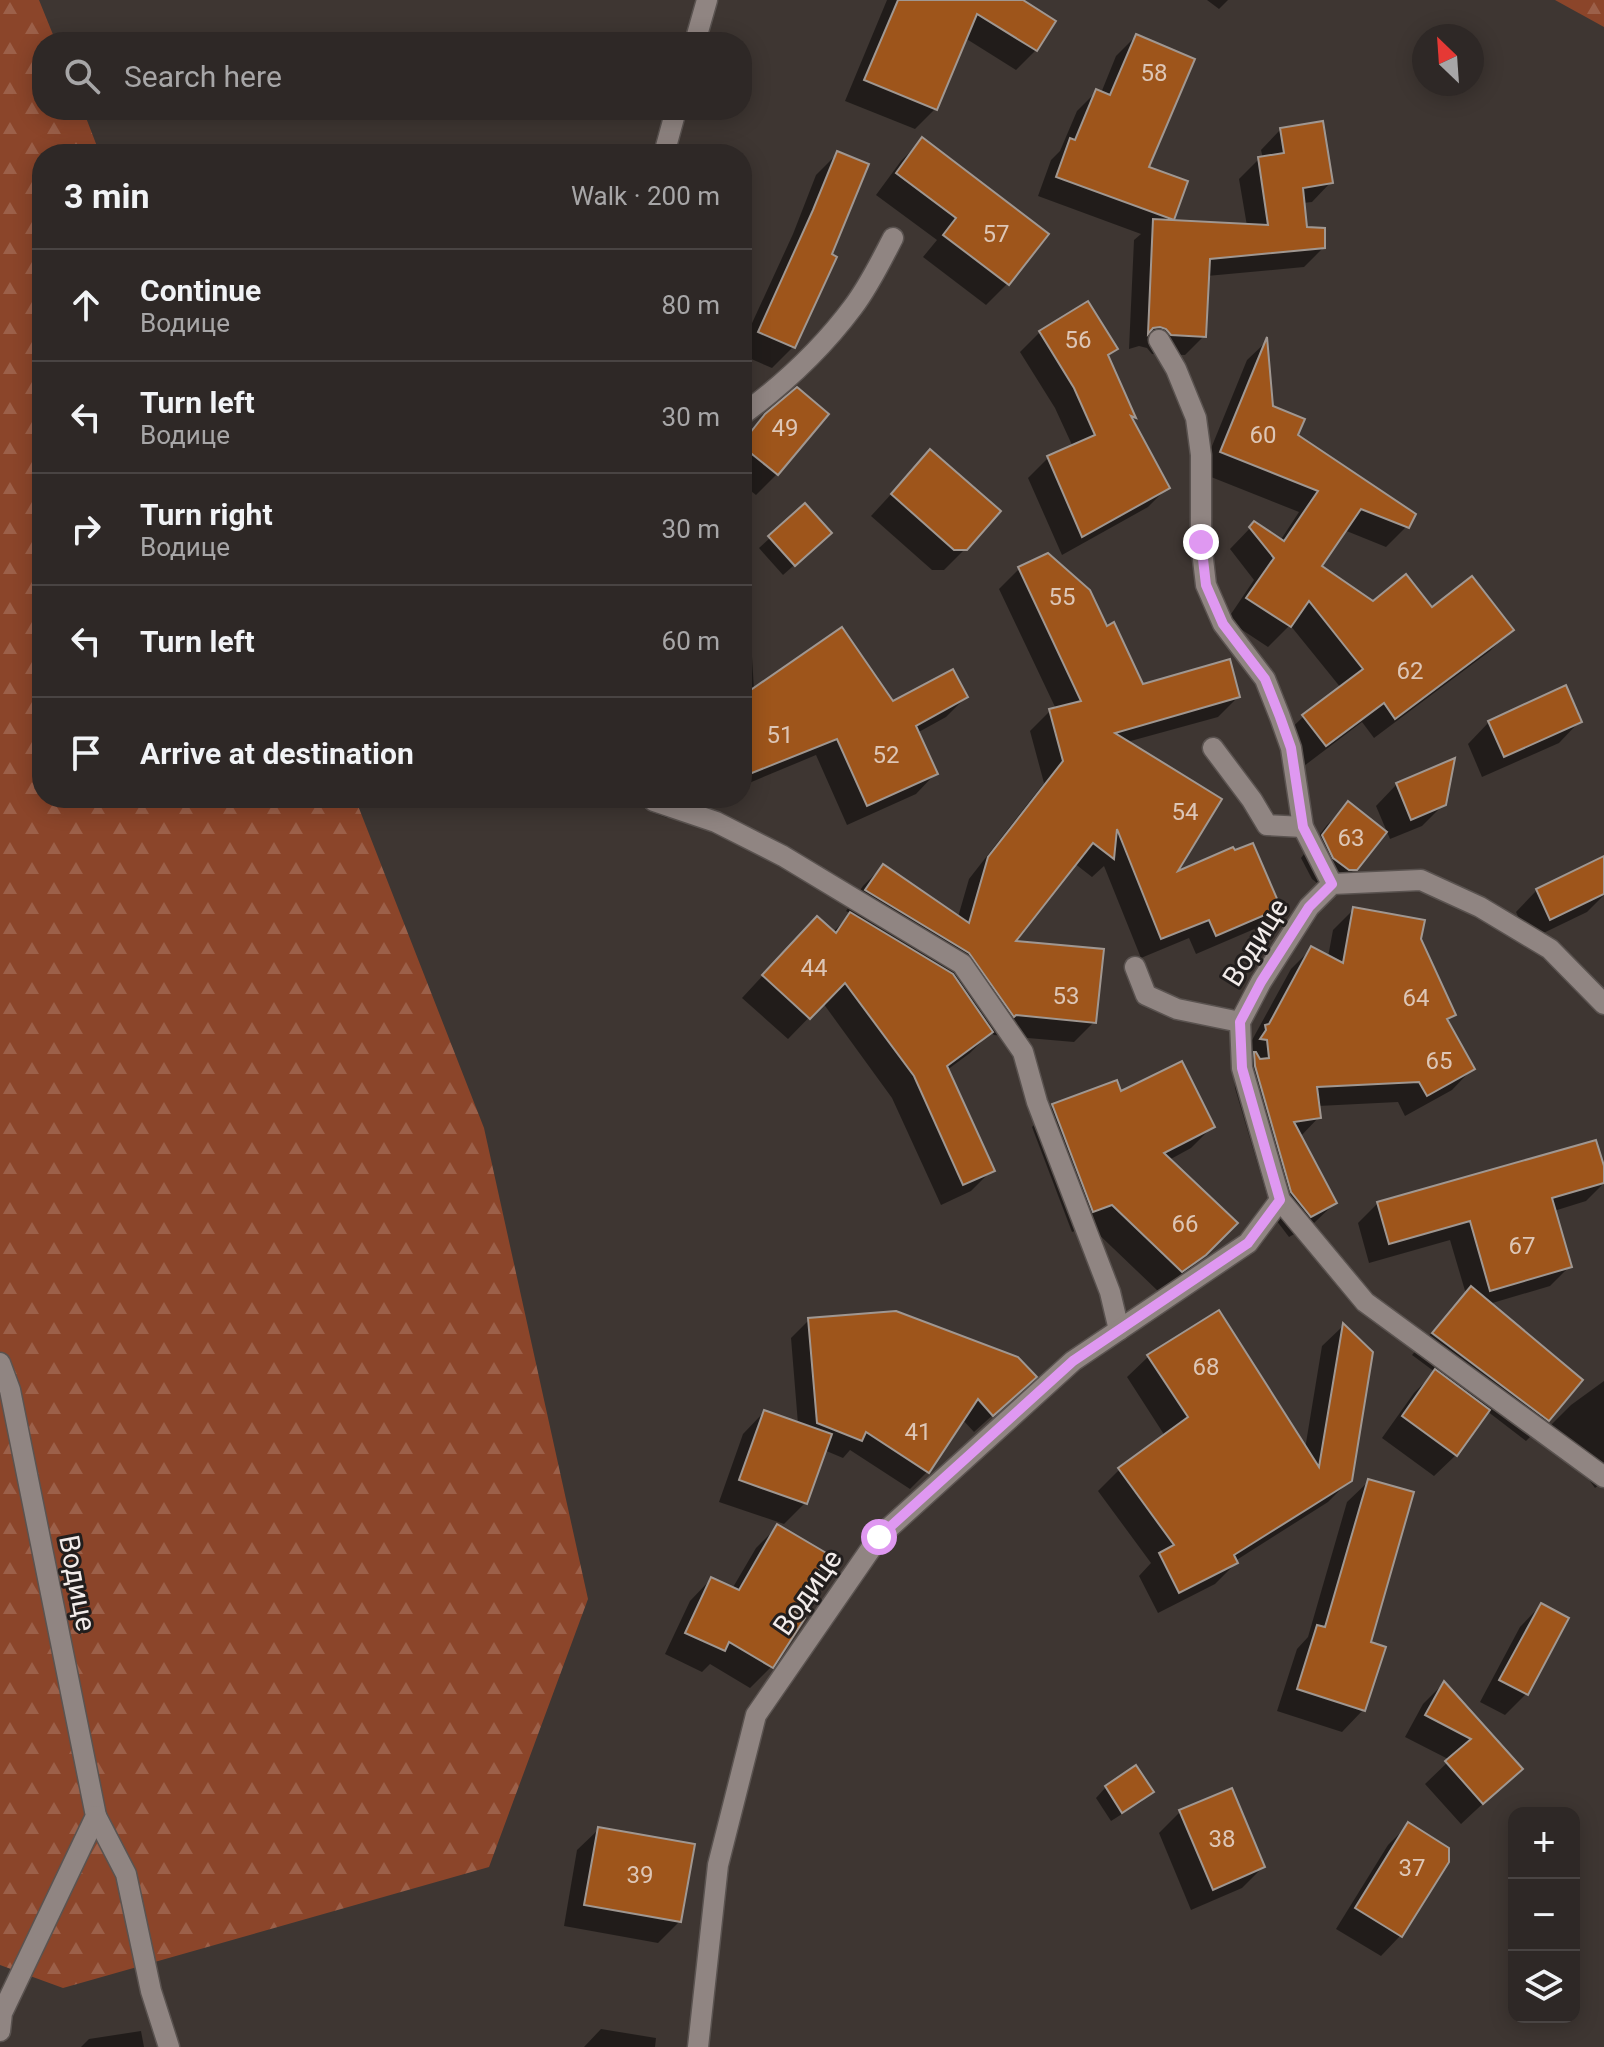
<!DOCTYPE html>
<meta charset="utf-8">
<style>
body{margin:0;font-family:Roboto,sans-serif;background:#3a3432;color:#f1f3f6}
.controls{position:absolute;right:24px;bottom:24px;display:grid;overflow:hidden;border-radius:16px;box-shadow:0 4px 20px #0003}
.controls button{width:72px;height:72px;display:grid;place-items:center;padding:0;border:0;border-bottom:2px solid #494443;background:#2e2826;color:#f1f3f6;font:40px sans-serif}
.compass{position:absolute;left:1412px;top:24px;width:72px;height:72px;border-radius:50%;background:#2e2826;box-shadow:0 4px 20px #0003;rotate:335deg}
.stop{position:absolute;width:24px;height:24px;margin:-18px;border:6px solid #df98f1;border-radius:50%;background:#fff}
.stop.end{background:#df98f1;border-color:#fff;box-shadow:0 2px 8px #0008}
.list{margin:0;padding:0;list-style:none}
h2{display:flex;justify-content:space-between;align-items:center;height:104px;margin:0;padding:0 32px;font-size:34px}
h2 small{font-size:26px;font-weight:400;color:#a7a6a7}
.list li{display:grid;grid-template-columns:52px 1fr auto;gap:24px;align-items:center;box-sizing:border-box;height:112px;padding:0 32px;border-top:2px solid #494443}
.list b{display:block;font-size:30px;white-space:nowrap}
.list p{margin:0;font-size:26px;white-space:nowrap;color:#a7a6a7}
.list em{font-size:26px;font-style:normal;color:#a7a6a7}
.icon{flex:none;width:44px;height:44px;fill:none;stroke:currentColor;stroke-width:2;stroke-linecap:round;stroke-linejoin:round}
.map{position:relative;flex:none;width:1604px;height:2047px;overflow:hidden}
.search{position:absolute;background:#2e2826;box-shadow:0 4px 20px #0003;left:32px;top:32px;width:720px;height:88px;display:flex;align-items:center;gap:20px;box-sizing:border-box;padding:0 28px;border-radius:32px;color:#a7a6a7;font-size:30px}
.panel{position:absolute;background:#2e2826;box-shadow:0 4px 20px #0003;left:32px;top:144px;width:720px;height:664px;border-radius:32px}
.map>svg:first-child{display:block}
.forest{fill:url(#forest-firs)}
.shadow{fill:#0007}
.building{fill:#9e551b;stroke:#a09791;stroke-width:2}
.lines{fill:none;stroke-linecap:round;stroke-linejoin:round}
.service-casing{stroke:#5a5350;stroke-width:23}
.minor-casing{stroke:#5a5350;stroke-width:23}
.service{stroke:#908582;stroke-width:20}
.minor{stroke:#908582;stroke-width:20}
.route{stroke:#df98f1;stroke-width:10}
.labels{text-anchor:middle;stroke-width:6;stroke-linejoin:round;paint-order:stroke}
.number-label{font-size:24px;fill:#ddc6b6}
.street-label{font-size:28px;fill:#f2ecea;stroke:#221e1d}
</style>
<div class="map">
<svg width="1604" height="2047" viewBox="0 0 1604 2047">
<defs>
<pattern id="forest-firs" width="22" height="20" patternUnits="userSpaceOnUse" patternTransform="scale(2)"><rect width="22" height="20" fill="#8b452a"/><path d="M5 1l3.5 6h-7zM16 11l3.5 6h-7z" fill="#9c6049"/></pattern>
</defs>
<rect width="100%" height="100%" fill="#3e3632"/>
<g class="forest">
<path d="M 0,0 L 39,0 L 56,42 L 42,42 L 42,110 L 83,110 L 100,154 L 42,154 L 42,798 L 355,798 L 484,1128 L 588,1599 L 489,1867 L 63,1988 L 0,1965 Z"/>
<path d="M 1555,0 L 1604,0 L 1604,27 Z"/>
</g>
<g class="shadow">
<path d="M 887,0 L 1019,0 L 1036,50 L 1016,70 L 965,38 L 935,109 L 915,129 L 845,101 Z"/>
<path d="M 1207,0 L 1228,0 L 1219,9 Z"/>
<path d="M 1136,36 L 1147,168 L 1186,182 L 1171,222 L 1247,226 L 1239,179 L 1259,159 L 1263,159 L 1261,150 L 1280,130 L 1331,182 L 1312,202 L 1303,203 L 1305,229 L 1323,248 L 1304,267 L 1207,276 L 1204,336 L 1185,355 L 1152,354 L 1147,348 L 1139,346 L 1129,349 L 1134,240 L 1141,234 L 1038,196 L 1051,160 L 1060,151 L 1077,111 L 1097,91 L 1101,93 L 1116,56 Z"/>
<path d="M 922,140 L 1046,234 L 1007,284 L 986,305 L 923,257 L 937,240 L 876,195 L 901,161 Z"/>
<path d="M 837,154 L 830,255 L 793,347 L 772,368 L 742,355 L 742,345 L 793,234 L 816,175 Z"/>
<path d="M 1040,332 L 1115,349 L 1107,357 L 1134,418 L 1131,421 L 1168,487 L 1148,507 L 1062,555 L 1028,478 L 1048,458 L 1073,447 L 1055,408 L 1020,352 Z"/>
<path d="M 1266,342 L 1271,407 L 1296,436 L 1407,526 L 1386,547 L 1344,530 L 1319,567 L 1373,603 L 1431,610 L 1511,630 L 1490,651 L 1374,738 L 1362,722 L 1304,766 L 1282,737 L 1303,717 L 1341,688 L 1290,625 L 1268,647 L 1227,620 L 1254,580 L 1230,549 L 1254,524 L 1280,541 L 1299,512 L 1201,473 L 1247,360 Z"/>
<path d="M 767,415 L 777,474 L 756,495 L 742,484 L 742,440 Z"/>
<path d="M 930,452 L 966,548 L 944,570 L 932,570 L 871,516 Z"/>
<path d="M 805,506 L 819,543 L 783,575 L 759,548 Z"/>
<path d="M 1019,569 L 1106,629 L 1142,686 L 1238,697 L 1218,717 L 1127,742 L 1173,875 L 1278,907 L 1259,927 L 1196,954 L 1189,938 L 1141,958 L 1104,866 L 1092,877 L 1074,863 L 1012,942 L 1094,1022 L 1074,1042 L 994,1035 L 991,1032 L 970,1053 L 947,1070 L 992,1170 L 971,1191 L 941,1205 L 892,1098 L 823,1003 L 788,1039 L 742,998 L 796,940 L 832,933 L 851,914 L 846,911 L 863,886 L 883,866 L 958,917 L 969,879 L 1044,783 L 1030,731 L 1050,711 L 1056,709 L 999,589 Z"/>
<path d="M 742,640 L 751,640 L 754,690 L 892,703 L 966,697 L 946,717 L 917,733 L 935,774 L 916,794 L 847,825 L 816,755 L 742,786 Z"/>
<path d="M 1580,721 L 1559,743 L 1482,777 L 1468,744 L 1489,722 Z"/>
<path d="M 1397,784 L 1444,804 L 1422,826 L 1390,839 L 1376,806 Z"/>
<path d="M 642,798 L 713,798 L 667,818 L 648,811 Z"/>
<path d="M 1348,804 L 1355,869 L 1333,890 L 1327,891 L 1312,879 L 1301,858 L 1327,825 Z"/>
<path d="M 1604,880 L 1604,895 L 1587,912 L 1529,940 L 1516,912 L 1537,890 Z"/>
<path d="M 1354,909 L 1419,940 L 1454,1014 L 1446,1022 L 1472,1069 L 1452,1090 L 1405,1116 L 1398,1102 L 1318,1106 L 1319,1117 L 1300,1137 L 1335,1203 L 1314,1223 L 1289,1237 L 1273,1216 L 1235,1088 L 1234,1075 L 1245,1048 L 1251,1042 L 1291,969 L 1312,948 L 1328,957 L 1333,930 Z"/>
<path d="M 1053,1106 L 1212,1127 L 1191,1148 L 1169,1160 L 1235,1223 L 1183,1276 L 1159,1292 L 1090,1226 L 1072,1232 L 1032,1127 Z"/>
<path d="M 1604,1173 L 1604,1183 L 1586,1201 L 1554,1211 L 1570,1266 L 1550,1286 L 1489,1304 L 1548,1419 L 1526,1441 L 1487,1411 L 1456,1455 L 1434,1476 L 1382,1438 L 1414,1393 L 1435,1372 L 1412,1355 L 1466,1294 L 1450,1240 L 1369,1263 L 1358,1223 L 1378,1203 Z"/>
<path d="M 809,1320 L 1016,1394 L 974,1432 L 962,1419 L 927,1472 L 910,1489 L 850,1450 L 843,1458 L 824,1450 L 805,1503 L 784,1524 L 719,1502 L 743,1434 L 764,1412 L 798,1424 L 791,1338 Z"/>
<path d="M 1343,1326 L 1350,1480 L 1328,1502 L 1235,1561 L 1236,1563 L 1215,1584 L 1158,1613 L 1139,1576 L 1151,1563 L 1098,1491 L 1119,1470 L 1165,1436 L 1127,1377 L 1149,1356 L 1305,1449 L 1322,1346 Z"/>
<path d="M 1604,1381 L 1604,1481 L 1595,1488 L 1550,1426 L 1571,1405 Z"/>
<path d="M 1369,1481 L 1368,1643 L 1383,1648 L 1363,1710 L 1342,1732 L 1277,1711 L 1297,1649 L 1308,1637 L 1347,1502 Z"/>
<path d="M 777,1527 L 792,1612 L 771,1667 L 750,1688 L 710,1664 L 702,1672 L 665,1654 L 690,1601 L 711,1579 L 732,1589 L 756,1548 Z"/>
<path d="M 1541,1605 L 1567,1619 L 1526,1694 L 1505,1715 L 1480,1702 L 1520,1627 Z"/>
<path d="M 1444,1683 L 1520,1769 L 1461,1824 L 1425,1784 L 1450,1760 L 1405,1737 L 1423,1704 Z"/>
<path d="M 1106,1787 L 1151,1792 L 1141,1802 L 1111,1821 L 1096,1798 Z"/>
<path d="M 1180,1812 L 1263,1867 L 1242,1888 L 1191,1910 L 1159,1833 Z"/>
<path d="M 1408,1825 L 1447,1861 L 1400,1936 L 1381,1956 L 1336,1929 L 1388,1845 Z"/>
<path d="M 599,1829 L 680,1921 L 658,1943 L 564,1926 L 577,1850 Z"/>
<path d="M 601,2029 L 656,2038 L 655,2047 L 584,2047 Z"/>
<path d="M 141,2031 L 144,2047 L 81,2047 L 89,2039 Z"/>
</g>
<g class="building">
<path d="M 898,0 L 1023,0 L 1056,21 L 1037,51 L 977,14 L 937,110 L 864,80 Z"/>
<path d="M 1136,34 L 1195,59 L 1149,167 L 1188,181 L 1174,220 L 1056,177 L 1070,138 L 1075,140 L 1096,89 L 1110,95 Z"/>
<path d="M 1323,121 L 1333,183 L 1303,188 L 1307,227 L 1325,228 L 1325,248 L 1210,259 L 1206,337 L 1171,335 L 1166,329 L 1160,327 L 1153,328 L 1148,334 L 1153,219 L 1268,225 L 1258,157 L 1284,153 L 1280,128 Z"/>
<path d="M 922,137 L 1049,234 L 1009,285 L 943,235 L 956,218 L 896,173 Z"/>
<path d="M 837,151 L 869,164 L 832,254 L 837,257 L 795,348 L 758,332 L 813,210 Z"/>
<path d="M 1088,301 L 1118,349 L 1108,355 L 1136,418 L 1131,416 L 1170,488 L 1082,537 L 1047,456 L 1095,435 L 1074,388 L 1039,331 Z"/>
<path d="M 1267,337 L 1273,406 L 1305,419 L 1298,435 L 1416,514 L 1409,528 L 1361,509 L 1322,566 L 1373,601 L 1406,574 L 1432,607 L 1472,576 L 1514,630 L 1395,719 L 1384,703 L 1326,746 L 1302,715 L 1363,669 L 1309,601 L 1291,627 L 1246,598 L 1274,558 L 1249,527 L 1254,521 L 1284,541 L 1318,491 L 1220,452 Z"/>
<path d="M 797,387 L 829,414 L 778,475 L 742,446 L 742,443 L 765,414 Z"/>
<path d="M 930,449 L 1001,511 L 967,550 L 954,550 L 891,494 Z"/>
<path d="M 805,503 L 832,533 L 795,566 L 768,536 Z"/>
<path d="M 1048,553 L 1090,590 L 1107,626 L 1114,622 L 1143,684 L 1230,659 L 1240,697 L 1115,733 L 1222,799 L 1178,871 L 1233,847 L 1235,850 L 1253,843 L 1281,908 L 1216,936 L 1209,920 L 1161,939 L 1117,829 L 1114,859 L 1093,843 L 1016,941 L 1104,949 L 1096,1023 L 1016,1015 L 1014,1017 L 969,953 L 865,890 L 883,864 L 969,923 L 988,857 L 1063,761 L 1049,709 L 1081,701 L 1018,567 Z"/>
<path d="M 842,627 L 893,701 L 953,669 L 968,697 L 916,726 L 938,774 L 867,806 L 837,739 L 742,777 L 742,696 Z"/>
<path d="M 1566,685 L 1582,722 L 1504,757 L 1488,721 Z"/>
<path d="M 1455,758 L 1446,805 L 1411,820 L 1396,783 Z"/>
<path d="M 1348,801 L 1387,832 L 1357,870 L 1349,870 L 1333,858 L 1322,835 Z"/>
<path d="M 1604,856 L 1604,894 L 1550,920 L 1536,889 Z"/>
<path d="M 1353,907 L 1425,920 L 1421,939 L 1456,1015 L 1447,1019 L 1475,1069 L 1427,1096 L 1419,1082 L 1317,1087 L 1321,1118 L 1294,1122 L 1337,1203 L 1311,1217 L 1291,1192 L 1255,1066 L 1254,1052 L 1256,1052 L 1260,1059 L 1269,1058 L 1267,1040 L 1260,1039 L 1266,1030 L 1265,1025 L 1269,1024 L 1311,946 L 1343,963 Z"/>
<path d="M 850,912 L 953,974 L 993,1032 L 947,1066 L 995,1171 L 963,1185 L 914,1076 L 845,983 L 810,1019 L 762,975 L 817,916 L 836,933 Z"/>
<path d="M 1182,1061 L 1215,1127 L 1164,1153 L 1238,1223 L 1206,1255 L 1182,1272 L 1112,1205 L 1093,1212 L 1052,1104 L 1117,1080 L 1121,1091 Z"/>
<path d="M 1596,1140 L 1604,1166 L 1604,1183 L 1552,1198 L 1572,1267 L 1490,1291 L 1470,1221 L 1389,1244 L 1377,1202 Z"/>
<path d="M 1471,1286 L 1583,1380 L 1549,1421 L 1432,1333 Z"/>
<path d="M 1219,1310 L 1319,1467 L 1343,1323 L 1373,1352 L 1352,1481 L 1234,1555 L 1238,1563 L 1179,1593 L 1159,1553 L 1174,1545 L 1118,1468 L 1188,1417 L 1147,1355 Z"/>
<path d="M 896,1311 L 1018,1357 L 1037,1377 L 993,1416 L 978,1399 L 929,1473 L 866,1432 L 862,1441 L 817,1423 L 808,1318 Z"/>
<path d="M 1435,1369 L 1490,1410 L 1457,1456 L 1402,1416 Z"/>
<path d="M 764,1410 L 832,1434 L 807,1504 L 739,1480 Z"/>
<path d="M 1368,1479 L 1414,1492 L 1371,1642 L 1386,1647 L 1365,1711 L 1297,1689 L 1317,1625 L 1325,1627 Z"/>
<path d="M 777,1524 L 828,1554 L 795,1612 L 805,1618 L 773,1668 L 729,1642 L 725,1651 L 685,1633 L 711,1577 L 739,1590 Z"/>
<path d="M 1541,1603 L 1569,1618 L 1528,1695 L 1499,1680 Z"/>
<path d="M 1444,1681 L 1523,1769 L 1483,1804 L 1445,1761 L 1471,1739 L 1425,1715 Z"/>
<path d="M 1136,1765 L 1154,1792 L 1122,1813 L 1105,1786 Z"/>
<path d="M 1232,1788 L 1265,1867 L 1213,1890 L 1179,1810 Z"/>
<path d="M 1408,1822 L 1449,1848 L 1449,1862 L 1402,1937 L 1355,1908 Z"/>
<path d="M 598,1827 L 695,1844 L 681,1922 L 584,1905 Z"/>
</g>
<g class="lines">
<g class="service-casing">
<path id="service" d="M 742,415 C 784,384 821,350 853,307 C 869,286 881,261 893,238"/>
</g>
<g class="minor-casing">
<g id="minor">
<path d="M 695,42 L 707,0"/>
<path d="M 664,154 L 676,110"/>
<path d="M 1159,340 L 1176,369 L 1196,418 L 1201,455 L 1201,542 L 1206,585 L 1223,624 L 1265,679 L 1280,717 L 1291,748 L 1303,827 L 1332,884"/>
<path d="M 1213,748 L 1252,800 L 1267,825 L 1303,827"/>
<path d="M 651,798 L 654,801 L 716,822 L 783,856 L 962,964 L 1023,1052 L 1037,1102 L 1110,1292 L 1119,1330"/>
<path d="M 1135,967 L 1146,995 L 1177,1009 L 1240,1022"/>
<path d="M 1604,1004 L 1550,949 L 1480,907 L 1421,880 L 1332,884 L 1309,907 L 1261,982 L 1240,1022 L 1242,1068 L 1280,1200 L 1365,1302 L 1604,1477"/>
<path d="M 0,1363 L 10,1390 L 96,1816 L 2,2013 L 0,2031"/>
<path d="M 96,1816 L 126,1874 L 151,1991 L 169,2047"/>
<path d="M 698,2047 L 718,1865 L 756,1715 L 879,1537 L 1073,1361 L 1248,1243 L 1280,1200"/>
</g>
</g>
<use href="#service" class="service"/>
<use href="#minor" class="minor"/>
</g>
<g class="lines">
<path class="route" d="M 879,1537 L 1073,1361 L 1248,1243 L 1280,1200 L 1242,1068 L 1240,1022 L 1261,982 L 1309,907 L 1332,884 L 1303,827 L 1291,748 L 1280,717 L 1265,679 L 1223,624 L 1206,585 L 1201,542"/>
</g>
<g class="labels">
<g class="number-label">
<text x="1154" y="81">58</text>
<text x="996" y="242">57</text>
<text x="1078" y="348">56</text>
<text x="785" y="436">49</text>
<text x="1263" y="443">60</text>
<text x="1062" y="605">55</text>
<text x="1410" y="679">62</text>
<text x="780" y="743">51</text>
<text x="886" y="763">52</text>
<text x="1185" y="820">54</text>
<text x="1351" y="846">63</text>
<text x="814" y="976">44</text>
<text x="1066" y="1004">53</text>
<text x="1416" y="1006">64</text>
<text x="1439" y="1069">65</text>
<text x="1185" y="1232">66</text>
<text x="1522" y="1254">67</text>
<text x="1206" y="1375">68</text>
<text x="918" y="1440">41</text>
<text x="1222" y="1847">38</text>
<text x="1412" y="1876">37</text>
<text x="640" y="1883">39</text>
</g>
<g class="street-label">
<text transform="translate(1255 942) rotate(-58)" y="10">Водице</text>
<text transform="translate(78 1583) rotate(79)" y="10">Водице</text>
<text transform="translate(807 1592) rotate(-55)" y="10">Водице</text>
</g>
</g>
</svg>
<div class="controls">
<button>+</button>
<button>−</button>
<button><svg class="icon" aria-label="layers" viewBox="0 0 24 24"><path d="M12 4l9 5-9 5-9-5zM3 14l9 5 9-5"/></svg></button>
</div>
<svg class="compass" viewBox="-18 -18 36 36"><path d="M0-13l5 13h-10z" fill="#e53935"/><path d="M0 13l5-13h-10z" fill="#a7a6a7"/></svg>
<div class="stop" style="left:879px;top:1537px"></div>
<div class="stop end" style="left:1201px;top:542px"></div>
<div class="search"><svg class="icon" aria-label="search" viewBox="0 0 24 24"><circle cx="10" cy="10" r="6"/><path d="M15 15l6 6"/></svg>Search here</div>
<section class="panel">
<h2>3 min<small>Walk · 200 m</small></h2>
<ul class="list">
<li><svg class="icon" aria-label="ahead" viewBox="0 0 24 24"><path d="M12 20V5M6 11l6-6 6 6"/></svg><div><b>Continue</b><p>Водице</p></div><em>80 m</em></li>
<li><svg class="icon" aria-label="left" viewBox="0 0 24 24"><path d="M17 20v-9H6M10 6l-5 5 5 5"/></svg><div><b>Turn left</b><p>Водице</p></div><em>30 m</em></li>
<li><svg class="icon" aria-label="right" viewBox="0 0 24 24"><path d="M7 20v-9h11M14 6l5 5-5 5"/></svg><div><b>Turn right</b><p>Водице</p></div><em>30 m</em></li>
<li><svg class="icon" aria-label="left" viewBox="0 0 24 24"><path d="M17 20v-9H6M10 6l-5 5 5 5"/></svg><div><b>Turn left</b></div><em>60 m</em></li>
<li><svg class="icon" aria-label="arrive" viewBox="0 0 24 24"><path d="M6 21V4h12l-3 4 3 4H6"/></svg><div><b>Arrive at destination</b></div></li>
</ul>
</section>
</div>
